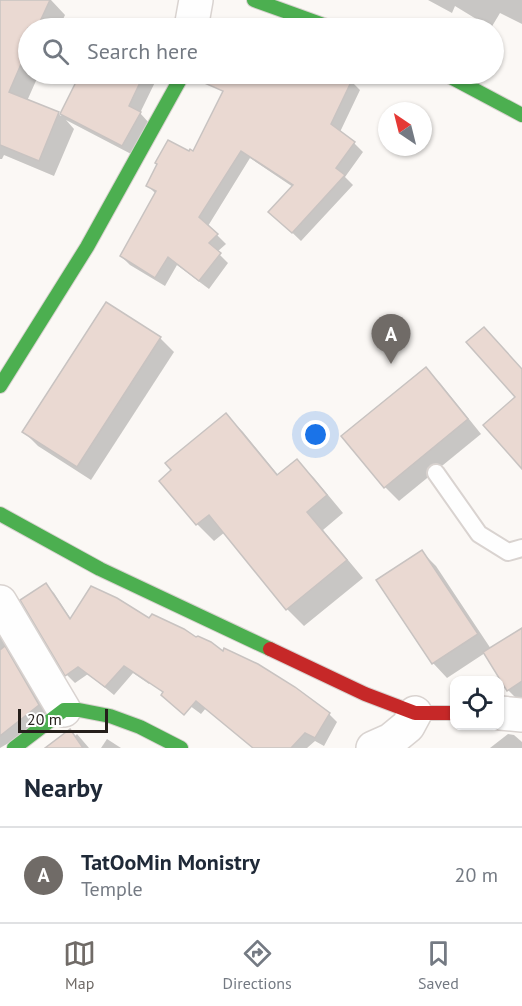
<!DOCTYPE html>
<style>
body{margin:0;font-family:"PT Sans",sans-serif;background:#f6f6f7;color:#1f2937}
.controls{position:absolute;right:18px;bottom:18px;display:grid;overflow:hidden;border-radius:12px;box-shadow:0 2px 4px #0004}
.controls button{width:54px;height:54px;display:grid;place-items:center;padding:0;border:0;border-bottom:2px solid #e0e1e3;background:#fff;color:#1f2937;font:30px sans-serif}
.compass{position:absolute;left:378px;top:102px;width:54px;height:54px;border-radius:50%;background:#fff;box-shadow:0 2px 4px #0004;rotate:325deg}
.scale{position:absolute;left:18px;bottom:15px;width:90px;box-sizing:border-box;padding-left:6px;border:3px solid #251f1b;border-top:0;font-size:16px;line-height:21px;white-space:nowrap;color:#251f1b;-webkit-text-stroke:4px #fff;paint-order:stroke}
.you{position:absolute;left:316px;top:435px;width:21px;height:21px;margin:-15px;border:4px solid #fff;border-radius:50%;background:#1a73e8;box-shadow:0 0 0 9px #1a73e833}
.badge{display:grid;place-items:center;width:39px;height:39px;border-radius:50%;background:#706b67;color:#fff;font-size:20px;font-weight:700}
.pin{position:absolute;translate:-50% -50px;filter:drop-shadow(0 2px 3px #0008)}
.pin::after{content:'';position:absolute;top:32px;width:21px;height:18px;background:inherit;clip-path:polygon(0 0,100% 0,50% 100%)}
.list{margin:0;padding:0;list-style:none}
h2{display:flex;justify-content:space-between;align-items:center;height:78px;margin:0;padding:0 24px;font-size:26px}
h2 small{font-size:20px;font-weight:400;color:#747a83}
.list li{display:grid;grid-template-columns:39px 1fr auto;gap:18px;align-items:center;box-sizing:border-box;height:96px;padding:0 24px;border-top:2px solid #e0e1e3}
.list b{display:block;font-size:22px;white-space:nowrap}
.list p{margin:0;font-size:20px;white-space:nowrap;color:#747a83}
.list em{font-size:20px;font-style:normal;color:#747a83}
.icon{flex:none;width:33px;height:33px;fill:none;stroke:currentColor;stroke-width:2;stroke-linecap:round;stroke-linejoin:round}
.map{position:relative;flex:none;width:522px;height:748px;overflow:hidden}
.search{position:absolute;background:#fff;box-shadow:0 2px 4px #0004;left:18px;right:18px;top:18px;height:66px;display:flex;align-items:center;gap:15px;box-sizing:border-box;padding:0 21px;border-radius:33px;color:#747a83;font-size:22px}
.sheet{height:174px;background:#fff}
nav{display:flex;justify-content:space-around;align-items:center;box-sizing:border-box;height:84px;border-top:2px solid #e0e1e3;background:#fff;font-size:16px;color:#747a83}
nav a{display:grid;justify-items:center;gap:3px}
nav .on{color:#706b67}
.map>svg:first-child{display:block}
.shadow{fill:#0003}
.building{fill:#ead9d2;stroke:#c8c3c1;stroke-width:1.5}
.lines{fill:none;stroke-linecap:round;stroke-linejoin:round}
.lane-casing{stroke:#d9d3d0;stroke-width:20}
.street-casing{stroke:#d9d3d0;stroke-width:36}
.fast-casing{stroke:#d9d3d0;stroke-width:16}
.jam-casing{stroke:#d9d3d0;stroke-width:16}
.lane{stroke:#fefefe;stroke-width:16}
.street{stroke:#fefefe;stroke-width:33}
.fast{stroke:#4caf50;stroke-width:14}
.jam{stroke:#c62828;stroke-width:14}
</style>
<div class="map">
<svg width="522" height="748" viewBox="0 0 522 748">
<rect width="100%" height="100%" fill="#fbf8f5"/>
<g class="shadow">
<path d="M 0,0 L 51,0 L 65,15 L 59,28 L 28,28 L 28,74 L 39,74 L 27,101 L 58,113 L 61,116 L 81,74 L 159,74 L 140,113 L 150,124 L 133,155 L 66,120 L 74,129 L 54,176 L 4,155 L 2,159 L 0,159 Z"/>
<path d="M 428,0 L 522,0 L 522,24 L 500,13 L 491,28 L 455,6 L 452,13 Z"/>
<path d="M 231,74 L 336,74 L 351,81 L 360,90 L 340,132 L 354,143 L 363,152 L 345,177 L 353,185 L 301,241 L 279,220 L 293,187 L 250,158 L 208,226 L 226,244 L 217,252 L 228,263 L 209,289 L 177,265 L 165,286 L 130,265 L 121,256 L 156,194 L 148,186 L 189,153 L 193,153 L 225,92 L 223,90 Z"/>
<path d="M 160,338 L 174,352 L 91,480 L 38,446 L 24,432 Z"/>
<path d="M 425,369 L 440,383 L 481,434 L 399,501 L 385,487 Z"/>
<path d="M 226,415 L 243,432 L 279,476 L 297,461 L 314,478 L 343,513 L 323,530 L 363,578 L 304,626 L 287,609 L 225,532 L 214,541 L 197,524 L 161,481 Z"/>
<path d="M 422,552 L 436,566 L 491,649 L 522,630 L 522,701 L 520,702 L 508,690 L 485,653 L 447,678 L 433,663 L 378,581 Z"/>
<path d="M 45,585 L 54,593 L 71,619 L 149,621 L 223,653 L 329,714 L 337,722 L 324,746 L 315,741 L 307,748 L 254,748 L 206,708 L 201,714 L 154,679 L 149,684 L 133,673 L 114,695 L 88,674 L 75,683 L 67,675 Z"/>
<path d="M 0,634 L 51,718 L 0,748 Z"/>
<path d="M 70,731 L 75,736 L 77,734 L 89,748 L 47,748 Z"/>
<path d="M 508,734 L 514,735 L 522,742 L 522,748 L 490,748 Z"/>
<path d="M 107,739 L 121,748 L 101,748 Z"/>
</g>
<g class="building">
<path d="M 0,0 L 50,0 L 37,28 L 28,28 L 28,48 L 9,92 L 59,112 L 39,161 L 0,145 Z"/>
<path d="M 80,74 L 144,74 L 129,106 L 141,112 L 122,146 L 60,114 Z"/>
<path d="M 201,74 L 262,74 L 280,82 L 284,74 L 339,74 L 352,80 L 331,124 L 355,142 L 336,168 L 345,175 L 292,233 L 268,212 L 293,185 L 241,151 L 199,217 L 218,234 L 209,243 L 221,253 L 199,281 L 168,257 L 155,278 L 120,256 L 156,191 L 146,186 L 157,164 L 155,163 L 168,140 L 189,151 L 190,149 L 193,151 L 223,91 L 200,81 Z"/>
<path d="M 106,302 L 161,337 L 77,467 L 22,432 Z"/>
<path d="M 484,327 L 522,369 L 522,469 L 483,425 L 515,397 L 466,342 Z"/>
<path d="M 426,367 L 468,419 L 384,488 L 341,436 Z"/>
<path d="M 226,413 L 277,475 L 297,459 L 327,495 L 307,512 L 347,560 L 286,610 L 209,515 L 196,525 L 159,481 L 171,470 L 165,463 Z"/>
<path d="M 422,550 L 478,634 L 432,664 L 376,580 Z"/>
<path d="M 46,583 L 70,619 L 91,586 L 117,598 L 149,618 L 152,614 L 184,629 L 196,637 L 198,636 L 211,642 L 223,651 L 224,648 L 258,664 L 295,687 L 330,713 L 315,738 L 305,733 L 291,748 L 253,748 L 196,701 L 184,715 L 161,695 L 163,692 L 124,666 L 105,687 L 78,667 L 65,676 L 20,600 Z"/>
<path d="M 522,628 L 522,681 L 507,691 L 483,652 Z"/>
<path d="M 5,646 L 39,705 L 0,736 L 0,650 Z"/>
<path d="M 70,729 L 83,748 L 45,748 Z"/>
</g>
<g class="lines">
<g class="lane-casing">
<path id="lane" d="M 436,473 L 479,534 L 508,552 L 522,548"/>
</g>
<g class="street-casing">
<g id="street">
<path d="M 191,28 L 196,0"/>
<path d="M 0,602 L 64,710"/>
<path d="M 500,713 L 522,715"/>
<path d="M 373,748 L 391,740 L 408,726 L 415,713"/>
</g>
</g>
<g class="fast-casing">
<g id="fast">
<path d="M 254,0 L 332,28"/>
<path d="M 445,74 L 522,115"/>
<path d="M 0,386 L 87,247 L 183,74"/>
<path d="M 0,514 L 100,569 L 270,649"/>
<path d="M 14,748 L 64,710 L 79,710 L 110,716 L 140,727 L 181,748"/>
</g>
</g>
<g class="jam-casing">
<path id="jam" d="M 270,649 L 365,694 L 415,713 L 454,713"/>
</g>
<use href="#lane" class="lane"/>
<use href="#street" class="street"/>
<use href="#fast" class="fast"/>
<use href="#jam" class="jam"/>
</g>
</svg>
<div class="controls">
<button><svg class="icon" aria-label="locate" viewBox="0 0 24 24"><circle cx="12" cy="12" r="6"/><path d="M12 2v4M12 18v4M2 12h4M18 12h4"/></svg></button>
</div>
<svg class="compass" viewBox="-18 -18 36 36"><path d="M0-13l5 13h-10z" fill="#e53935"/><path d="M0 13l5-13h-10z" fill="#747a83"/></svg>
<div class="scale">20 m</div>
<div class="you"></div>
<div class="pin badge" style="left:391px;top:364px">A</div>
<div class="search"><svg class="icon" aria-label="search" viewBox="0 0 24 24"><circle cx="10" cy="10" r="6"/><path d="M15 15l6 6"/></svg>Search here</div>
</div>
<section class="sheet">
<h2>Nearby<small></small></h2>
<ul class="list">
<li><span class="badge">A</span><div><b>TatOoMin Monistry</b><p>Temple</p></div><em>20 m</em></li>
</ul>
</section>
<nav>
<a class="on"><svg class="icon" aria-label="map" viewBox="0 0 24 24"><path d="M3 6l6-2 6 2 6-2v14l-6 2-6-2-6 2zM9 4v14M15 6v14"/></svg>Map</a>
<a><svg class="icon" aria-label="directions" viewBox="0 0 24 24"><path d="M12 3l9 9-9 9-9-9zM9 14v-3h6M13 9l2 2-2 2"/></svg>Directions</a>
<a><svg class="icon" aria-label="saved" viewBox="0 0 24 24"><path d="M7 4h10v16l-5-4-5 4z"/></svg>Saved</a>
</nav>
